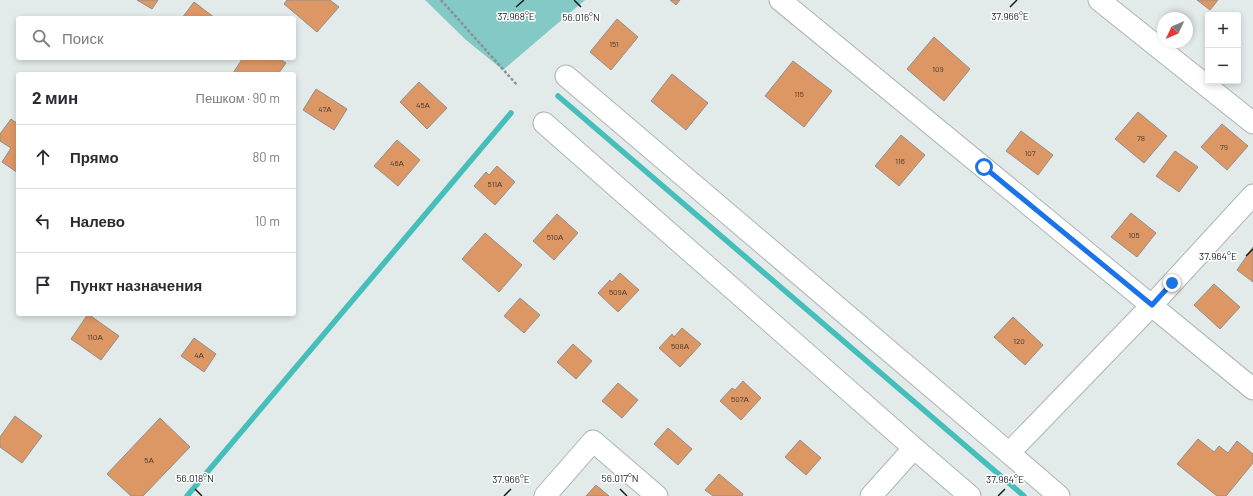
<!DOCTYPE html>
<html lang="ru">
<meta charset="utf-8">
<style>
body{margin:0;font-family:Barlow,sans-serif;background:#f7f7f7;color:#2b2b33}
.controls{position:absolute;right:12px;top:12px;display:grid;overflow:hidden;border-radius:4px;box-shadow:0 2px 6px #0003}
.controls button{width:36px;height:36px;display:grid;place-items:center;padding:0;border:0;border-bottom:1px solid #e1e1e2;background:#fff;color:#2b2b33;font:20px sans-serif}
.compass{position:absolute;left:1157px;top:12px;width:36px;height:36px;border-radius:50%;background:#fff;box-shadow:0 2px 6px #0003;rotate:226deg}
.stop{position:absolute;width:12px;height:12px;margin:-9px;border:3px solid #1a73e8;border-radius:50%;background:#fff}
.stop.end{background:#1a73e8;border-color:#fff;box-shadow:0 1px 4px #0008}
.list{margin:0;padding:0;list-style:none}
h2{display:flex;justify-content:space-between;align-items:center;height:52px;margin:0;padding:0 16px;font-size:17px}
h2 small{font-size:13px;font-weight:400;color:#7c7c81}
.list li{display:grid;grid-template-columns:26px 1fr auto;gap:12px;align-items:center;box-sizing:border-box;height:64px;padding:0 16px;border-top:1px solid #e1e1e2}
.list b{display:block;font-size:15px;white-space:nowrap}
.list em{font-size:13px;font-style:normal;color:#7c7c81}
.icon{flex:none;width:22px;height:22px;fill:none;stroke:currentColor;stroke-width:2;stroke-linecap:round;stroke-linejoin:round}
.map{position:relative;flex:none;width:1253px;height:496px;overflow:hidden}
.search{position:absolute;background:#fff;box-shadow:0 2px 6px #0003;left:16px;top:16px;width:280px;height:44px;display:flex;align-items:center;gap:10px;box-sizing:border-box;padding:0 14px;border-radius:4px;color:#7c7c81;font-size:15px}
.panel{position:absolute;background:#fff;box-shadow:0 2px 6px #0003;left:16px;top:72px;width:280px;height:244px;border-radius:4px}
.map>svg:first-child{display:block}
.green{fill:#83c9c6}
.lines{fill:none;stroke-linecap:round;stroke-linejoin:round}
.stream{stroke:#46beba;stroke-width:5.5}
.building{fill:#dc9765;stroke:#948f8b}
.minor-casing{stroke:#aeb5b4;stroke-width:23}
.path{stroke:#8b9190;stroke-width:2.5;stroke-dasharray:3 2;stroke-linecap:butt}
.minor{stroke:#fff;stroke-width:21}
.route{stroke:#1a73e8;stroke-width:5}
.ticks{fill:none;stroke:#191c1b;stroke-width:1.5}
.labels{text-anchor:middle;stroke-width:3;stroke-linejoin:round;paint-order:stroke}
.number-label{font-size:8px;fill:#4a3b2e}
.ticks-label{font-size:10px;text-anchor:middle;fill:#191c1b;stroke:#fff;stroke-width:3;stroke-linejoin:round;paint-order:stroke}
</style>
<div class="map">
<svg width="1253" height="496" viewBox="0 0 1253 496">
<rect width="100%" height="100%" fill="#e2eaea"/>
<path class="green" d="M 425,0 L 585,0 L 503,70 L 466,40 Z"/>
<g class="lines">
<g class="stream">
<path d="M 558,96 L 1024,496"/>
<path d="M 187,496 L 511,113"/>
</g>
</g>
<g class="building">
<path d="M 137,0 L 158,0 L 152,9 Z"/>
<path d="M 287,0 L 330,0 L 339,7 L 317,32 L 284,4 Z"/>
<path d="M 670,0 L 680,0 L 676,5 Z"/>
<path d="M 1197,0 L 1218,0 L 1210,10 Z"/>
<path d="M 194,2 L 215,18 L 182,18 Z"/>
<path d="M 617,19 L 638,37 L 611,70 L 590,52 Z"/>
<path d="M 934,37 L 970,69 L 944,101 L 907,69 Z"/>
<path d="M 243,58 L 278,58 L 286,63 L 278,74 L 235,74 L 233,73 Z"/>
<path d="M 793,61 L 832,91 L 804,127 L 765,96 Z"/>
<path d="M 672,74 L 708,103 L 686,130 L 651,101 Z"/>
<path d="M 419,82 L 447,108 L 427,129 L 400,102 Z"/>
<path d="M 316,89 L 347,109 L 334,130 L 303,110 Z"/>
<path d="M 1138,112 L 1167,136 L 1144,163 L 1115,139 Z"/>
<path d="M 11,119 L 18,124 L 18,173 L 2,162 L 11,148 L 0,141 L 0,134 Z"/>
<path d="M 1222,124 L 1248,146 L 1227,170 L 1201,147 Z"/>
<path d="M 1021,131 L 1053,155 L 1038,175 L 1006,151 Z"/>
<path d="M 901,135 L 925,155 L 899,186 L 875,166 Z"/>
<path d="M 397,140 L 420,160 L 398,186 L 374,166 Z"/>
<path d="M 1175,151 L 1198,167 L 1179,192 L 1156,176 Z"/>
<path d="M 497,166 L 515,182 L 495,205 L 474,186 L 486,172 L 489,175 Z"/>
<path d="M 1131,213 L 1156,233 L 1137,257 L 1111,237 Z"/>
<path d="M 557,214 L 578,233 L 554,260 L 533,241 Z"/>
<path d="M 485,233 L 522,265 L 499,292 L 462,259 Z"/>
<path d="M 1253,247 L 1253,282 L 1237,270 Z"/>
<path d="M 620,273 L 639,290 L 618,312 L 598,293 L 610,280 L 612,282 Z"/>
<path d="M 1214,284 L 1240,307 L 1220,329 L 1194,305 Z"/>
<path d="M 520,298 L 540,315 L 524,333 L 504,316 Z"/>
<path d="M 88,314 L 119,336 L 101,360 L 71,339 Z"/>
<path d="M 1013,317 L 1043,345 L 1025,365 L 994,337 Z"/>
<path d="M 682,328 L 701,344 L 680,367 L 659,348 L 672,334 L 674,337 Z"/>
<path d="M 194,338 L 216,354 L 204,372 L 181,356 Z"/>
<path d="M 573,344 L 592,361 L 576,379 L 557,362 Z"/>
<path d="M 743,381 L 761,398 L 741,420 L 720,401 L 732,388 L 735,390 Z"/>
<path d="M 618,383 L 638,400 L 622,418 L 602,401 Z"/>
<path d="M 15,416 L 42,436 L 22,463 L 0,447 L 0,437 Z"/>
<path d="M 160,418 L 190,447 L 143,496 L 131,496 L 107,474 Z"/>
<path d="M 668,428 L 692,449 L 678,465 L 654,444 Z"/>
<path d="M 1198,439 L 1214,452 L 1219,446 L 1228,453 L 1237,441 L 1253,454 L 1253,463 L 1226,496 L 1217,496 L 1177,464 Z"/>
<path d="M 800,440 L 821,458 L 806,475 L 785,457 Z"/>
<path d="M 719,474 L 743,494 L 742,496 L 713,496 L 705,490 Z"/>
<path d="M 596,485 L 609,496 L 586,496 Z"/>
</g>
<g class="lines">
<g class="minor-casing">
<g id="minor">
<path d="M 780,0 L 1253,389"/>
<path d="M 1099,0 L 1253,123"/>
<path d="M 566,76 L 1009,453 L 1152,305 L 1253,195"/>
<path d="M 544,123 L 914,448 L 970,496"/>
<path d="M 1009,453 L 1059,496"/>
<path d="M 545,496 L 593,441 L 657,496"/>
<path d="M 871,496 L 914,448"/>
</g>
</g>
<path class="path" d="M 441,0 L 517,85"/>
<use href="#minor" class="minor"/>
</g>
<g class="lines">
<path class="route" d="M 984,167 L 1152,305 L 1172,283"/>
</g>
<path class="ticks" d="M 574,0 L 581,7M 516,7 L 524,0M 1010,7 L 1017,0M 1246,256 L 1253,249M 195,489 L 202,496M 620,489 L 627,496M 504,496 L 511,489M 998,496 L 1005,489"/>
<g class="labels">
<g class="number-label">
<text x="614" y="47">151</text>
<text x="938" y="72">109</text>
<text x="799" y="97">115</text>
<text x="423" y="108">45А</text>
<text x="325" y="112">47А</text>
<text x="1141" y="141">78</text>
<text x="1224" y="150">79</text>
<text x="1030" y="156">107</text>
<text x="900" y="164">116</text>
<text x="397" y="166">46А</text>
<text x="495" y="187">511А</text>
<text x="1134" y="238">105</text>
<text x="555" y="240">510А</text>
<text x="618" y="295">509А</text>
<text x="95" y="340">110А</text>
<text x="1019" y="344">120</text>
<text x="680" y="349">508А</text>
<text x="199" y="358">4А</text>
<text x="740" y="402">507А</text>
<text x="149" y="463">5А</text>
</g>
</g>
<g class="ticks-label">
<text x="516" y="20">37.968°E</text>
<text x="1010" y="20">37.966°E</text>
<text x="581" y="21">56.016°N</text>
<text x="1218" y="260">37.964°E</text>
<text x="195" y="482">56.018°N</text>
<text x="620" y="482">56.017°N</text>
<text x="511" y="483">37.966°E</text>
<text x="1005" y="483">37.964°E</text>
</g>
</svg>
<div class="controls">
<button>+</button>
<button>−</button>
</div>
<svg class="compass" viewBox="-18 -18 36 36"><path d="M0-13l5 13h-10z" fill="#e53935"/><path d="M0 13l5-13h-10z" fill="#7c7c81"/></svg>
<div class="stop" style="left:984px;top:167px"></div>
<div class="stop end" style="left:1172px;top:283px"></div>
<div class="search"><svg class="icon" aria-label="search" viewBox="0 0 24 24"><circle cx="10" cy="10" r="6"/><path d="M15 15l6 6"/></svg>Поиск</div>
<section class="panel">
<h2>2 мин<small>Пешком · 90 m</small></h2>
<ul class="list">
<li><svg class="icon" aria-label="ahead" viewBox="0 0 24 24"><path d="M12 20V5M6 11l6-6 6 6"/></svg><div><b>Прямо</b></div><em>80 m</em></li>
<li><svg class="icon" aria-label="left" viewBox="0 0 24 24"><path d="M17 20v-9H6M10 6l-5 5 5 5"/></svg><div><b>Налево</b></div><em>10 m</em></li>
<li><svg class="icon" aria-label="arrive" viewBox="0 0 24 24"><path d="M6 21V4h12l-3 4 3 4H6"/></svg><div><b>Пункт назначения</b></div></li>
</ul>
</section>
</div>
